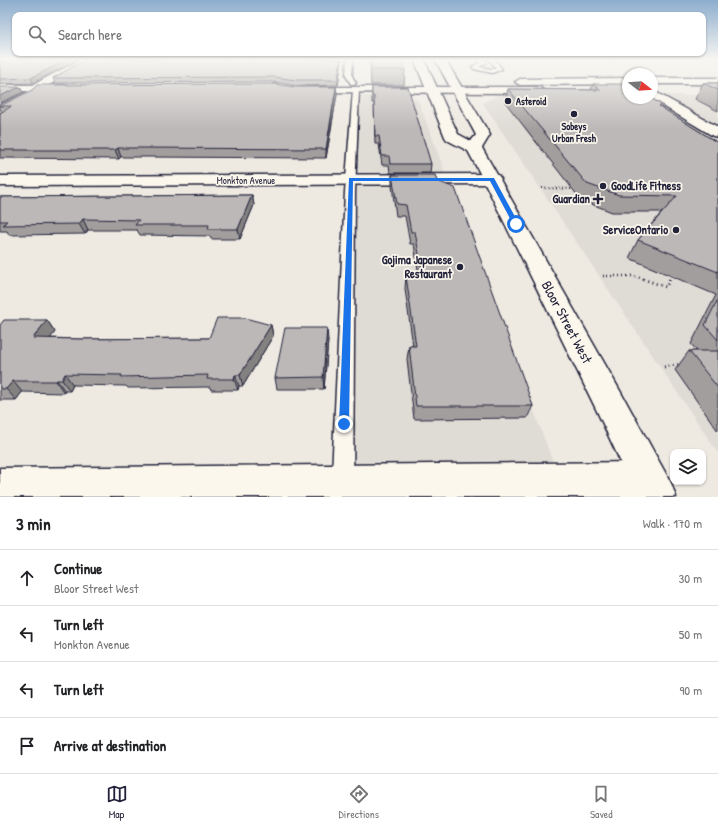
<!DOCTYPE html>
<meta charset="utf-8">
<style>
body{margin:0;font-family:"Patrick Hand",sans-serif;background:#f6f6f6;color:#202124}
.controls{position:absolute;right:12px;bottom:12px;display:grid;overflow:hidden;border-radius:8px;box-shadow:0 1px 3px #0004}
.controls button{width:36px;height:36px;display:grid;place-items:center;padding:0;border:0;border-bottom:1px solid #e0e0e0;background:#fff;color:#202124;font:20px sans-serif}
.compass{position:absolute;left:622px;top:68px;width:36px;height:36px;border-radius:50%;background:#fff;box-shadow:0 1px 3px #0004;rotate:107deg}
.stop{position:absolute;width:12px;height:12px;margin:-9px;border:3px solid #1a73e8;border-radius:50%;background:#fff}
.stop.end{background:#1a73e8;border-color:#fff;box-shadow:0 1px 4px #0008}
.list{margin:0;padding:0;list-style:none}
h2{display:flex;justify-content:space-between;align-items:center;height:52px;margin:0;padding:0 16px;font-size:17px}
h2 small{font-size:13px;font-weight:400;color:#757577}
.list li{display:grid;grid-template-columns:26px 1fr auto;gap:12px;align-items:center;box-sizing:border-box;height:56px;padding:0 16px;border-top:1px solid #e0e0e0}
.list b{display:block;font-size:15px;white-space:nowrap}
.list p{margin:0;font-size:13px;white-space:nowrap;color:#757577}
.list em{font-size:13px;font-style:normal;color:#757577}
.icon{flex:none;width:22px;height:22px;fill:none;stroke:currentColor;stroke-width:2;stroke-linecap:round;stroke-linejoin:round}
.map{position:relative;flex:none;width:718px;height:497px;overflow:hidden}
.search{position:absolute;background:#fff;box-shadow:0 1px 3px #0004;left:12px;right:12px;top:12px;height:44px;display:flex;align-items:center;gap:10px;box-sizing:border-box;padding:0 14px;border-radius:8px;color:#757577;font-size:15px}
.sheet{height:276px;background:#fff}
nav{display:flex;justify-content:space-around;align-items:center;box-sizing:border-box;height:56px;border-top:1px solid #e0e0e0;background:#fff;font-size:11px;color:#757577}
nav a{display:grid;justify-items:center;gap:2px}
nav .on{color:#22223b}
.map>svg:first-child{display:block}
.built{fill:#dfdbd5}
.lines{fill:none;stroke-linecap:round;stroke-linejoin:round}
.lane-casing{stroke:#22223b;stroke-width:3}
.street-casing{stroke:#22223b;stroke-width:3}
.secondary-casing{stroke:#22223b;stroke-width:3}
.primary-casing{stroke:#22223b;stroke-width:3}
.path-far3{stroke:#22223b;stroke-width:1;stroke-dasharray:0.5 1.5;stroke-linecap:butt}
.path-far2{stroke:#22223b;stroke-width:2;stroke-dasharray:1 2.5;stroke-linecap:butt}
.path-far1{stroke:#22223b;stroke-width:2.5;stroke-dasharray:1 3;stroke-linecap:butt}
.path{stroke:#22223b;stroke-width:3;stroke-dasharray:1 3.5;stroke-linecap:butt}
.lane{fill:#fbf7ec;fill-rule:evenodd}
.street{fill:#fbf7ec;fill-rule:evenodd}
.secondary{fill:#fbf7ec;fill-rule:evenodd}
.primary{fill:#fbf7ec;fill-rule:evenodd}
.wall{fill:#a29e9e;stroke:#22223b}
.shaded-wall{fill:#848181;stroke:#22223b}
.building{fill:#bcb8b8;stroke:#22223b}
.route{fill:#1a73e8}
.poi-dot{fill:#22223b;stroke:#fbf7ec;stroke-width:1.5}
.labels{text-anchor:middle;stroke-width:3.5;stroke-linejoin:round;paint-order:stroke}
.far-poi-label{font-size:10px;font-weight:bold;fill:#22223b;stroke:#fbf7ec;text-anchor:start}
.far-street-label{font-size:10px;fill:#22223b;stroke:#fbf7ec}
.poi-label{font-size:12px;font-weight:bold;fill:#22223b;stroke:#fbf7ec;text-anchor:end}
.near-street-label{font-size:14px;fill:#22223b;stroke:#fbf7ec}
</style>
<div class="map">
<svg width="718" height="497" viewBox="0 0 718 497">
<rect width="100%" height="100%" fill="#eeeae2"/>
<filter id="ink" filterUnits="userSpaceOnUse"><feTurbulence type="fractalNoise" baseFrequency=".025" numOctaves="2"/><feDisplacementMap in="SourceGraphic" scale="8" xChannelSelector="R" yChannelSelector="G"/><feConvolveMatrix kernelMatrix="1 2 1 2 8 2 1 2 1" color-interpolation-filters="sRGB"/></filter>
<g filter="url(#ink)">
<g class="built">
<path d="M 498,95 L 628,95 L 628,98 L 652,98 L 652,95 L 718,95 L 718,453 L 483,103 Z"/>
<path d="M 351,96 L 407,96 L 418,100 L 566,497 L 337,497 L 350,193 Z"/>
</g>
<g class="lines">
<g class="lane-casing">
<g id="lane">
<path d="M 347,59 L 353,59 L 352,76 L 356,83 L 355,84 L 351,84 L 346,76 Z"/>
<path d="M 479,59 L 485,59 L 486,63 L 479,67 L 492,69 L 496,68 L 489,59 L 494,59 L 502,69 L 492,73 L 474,69 L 472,67 L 480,62 Z"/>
<path d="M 356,88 L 359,90 L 355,192 L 353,497 L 331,497 L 345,192 L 353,90 Z"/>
</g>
</g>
<g class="street-casing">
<g id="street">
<path d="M 82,59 L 95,59 L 40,90 L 35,96 L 0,114 L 0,105 L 27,92 L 32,86 L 42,80 Z"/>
<path d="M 652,90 L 718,127 L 718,137 L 713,136 L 650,98 L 652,98 Z"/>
<path d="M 492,174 L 498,175 L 501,179 L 498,183 L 492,184 L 0,186 L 0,176 Z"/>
<path d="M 649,462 L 662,468 L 668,481 L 662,494 L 656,497 L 0,497 L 0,468 Z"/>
</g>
</g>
<g class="secondary-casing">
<g id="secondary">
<path d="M 628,78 L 628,84 L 520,85 L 515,82 L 520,79 Z"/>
<rect x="652" y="78" width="66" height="6"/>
<path d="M 299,80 L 320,80 L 325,83 L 320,86 L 299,86 L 275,90 L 269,87 L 275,84 Z"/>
<path d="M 0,85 L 65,85 L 69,86 L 71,88 L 69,90 L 65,91 L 0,91 Z"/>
<path d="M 307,87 L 537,87 L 541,88 L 543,90 L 541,92 L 537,93 L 303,92 L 301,90 L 303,88 Z"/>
</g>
</g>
<g class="primary-casing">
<path id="primary" d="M 414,59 L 424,59 L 458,134 L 471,141 L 476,135 L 435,59 L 445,59 L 490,135 L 482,148 L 619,389 L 671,483 L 676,497 L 637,497 L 596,409 L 483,179 L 468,151 L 447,140 L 445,137 Z"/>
</g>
<path class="path-far3" d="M 608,59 L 618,64"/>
<path class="path-far2" d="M 542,188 L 572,189"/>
<g class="path-far1">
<path d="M 603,276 L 634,276 L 646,280"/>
<path d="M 669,280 L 671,276"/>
</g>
<g class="path">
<path d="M 643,279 L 666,287 L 670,279"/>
<path d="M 664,367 L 681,364"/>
</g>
<use href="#lane" class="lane"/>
<use href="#street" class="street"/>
<use href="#secondary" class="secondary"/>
<use href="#primary" class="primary"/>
</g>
<g class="wall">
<path d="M 0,59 L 79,59 L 33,83 L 0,84 Z"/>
<path d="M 87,59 L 342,59 L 338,85 L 296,86 L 275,82 L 55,83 L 53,78 Z"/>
<path d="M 370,59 L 402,59 L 405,70 L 404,85 L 371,85 Z"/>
<path d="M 703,83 L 718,83 L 718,111 L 695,99 Z"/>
<path d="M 593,84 L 664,106 L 663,109 L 718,143 L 718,431 L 675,370 L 689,351 L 697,351 L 691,344 L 716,295 L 629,258 L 638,240 L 662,212 L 612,212 L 581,200 L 505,102 L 508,89 L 591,90 Z"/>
<path d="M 295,87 L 336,87 L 337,94 L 326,158 L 146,157 L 121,157 L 119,159 L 0,158 L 0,113 L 2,112 L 0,108 L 0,106 Z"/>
<path d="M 372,87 L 431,164 L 430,173 L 390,173 L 389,165 L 382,165 L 379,144 L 375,144 L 374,103 L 372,103 Z"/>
<path d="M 392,175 L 437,181 L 533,406 L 527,418 L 414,419 L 407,359 L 409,346 L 413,346 L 405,289 L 406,276 L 419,276 L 414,244 L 410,244 L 405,216 L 396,216 L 392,186 Z"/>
<path d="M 252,195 L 254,205 L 240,239 L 211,239 L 210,236 L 140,235 L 137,230 L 88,230 L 85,234 L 9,235 L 7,231 L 0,231 L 0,197 Z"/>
<path d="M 47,320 L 55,332 L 50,338 L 79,339 L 209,338 L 271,325 L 273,336 L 243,386 L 239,386 L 238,390 L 211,390 L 210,387 L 128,388 L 126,386 L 73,385 L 70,391 L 65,391 L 64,393 L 22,392 L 16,400 L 0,400 L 0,325 Z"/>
<path d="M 328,340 L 324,389 L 277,389 L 275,378 Z"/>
</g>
<g class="shaded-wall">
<path d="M 68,59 L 79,59 L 33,83 L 31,78 Z"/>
<path d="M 341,59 L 342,59 L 338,85 L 338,80 Z"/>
<path d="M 20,87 L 23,92 L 0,103 L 0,96 Z"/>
<path d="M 336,87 L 337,94 L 326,158 L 326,149 Z"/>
<path d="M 118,148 L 121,157 L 119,159 L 115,150 Z"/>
<path d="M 252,195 L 254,205 L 240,239 L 238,229 Z"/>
<path d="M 83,219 L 88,230 L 85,234 L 79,224 Z"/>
<path d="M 47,320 L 55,332 L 42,349 L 33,338 Z"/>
<path d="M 271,325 L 273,336 L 243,386 L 240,375 Z"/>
<path d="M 327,328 L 328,340 L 324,389 L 323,377 Z"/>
<path d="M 65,374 L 73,385 L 70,391 L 62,380 Z"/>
<path d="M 235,375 L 239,386 L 238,390 L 234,379 Z"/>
<path d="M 57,380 L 65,391 L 64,393 L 56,381 Z"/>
<path d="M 13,381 L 22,392 L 16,400 L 6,389 Z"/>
</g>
<g class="building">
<path d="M 0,59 L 68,59 L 31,78 L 0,79 Z"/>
<path d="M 87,59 L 341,59 L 338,80 L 296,80 L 274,77 L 53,78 Z"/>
<path d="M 371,59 L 402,59 L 405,70 L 371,70 Z"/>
<path d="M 703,83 L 718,83 L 718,90 Z"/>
<path d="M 274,84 L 295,87 L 336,87 L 326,149 L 143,148 L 118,148 L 115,150 L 0,150 L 0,113 L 12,106 L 0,106 L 32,90 L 37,85 Z"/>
<path d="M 593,84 L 628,84 L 628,98 L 651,98 L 664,106 L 659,106 L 718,143 L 718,272 L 638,240 L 677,196 L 619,195 L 587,184 L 508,89 L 601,90 Z"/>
<path d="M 0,87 L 20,87 L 0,96 Z"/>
<path d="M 372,87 L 408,87 L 431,164 L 390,164 L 389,156 L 382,156 L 379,136 L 375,136 L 374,96 L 372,96 Z"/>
<path d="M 392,175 L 435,175 L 437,181 L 455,188 L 533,406 L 416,406 L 409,346 L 416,346 L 406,276 L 423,276 L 415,232 L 411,232 L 406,205 L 397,204 Z"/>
<path d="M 252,195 L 238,229 L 208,229 L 209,225 L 135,225 L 139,220 L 83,219 L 79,224 L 3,225 L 7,221 L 0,221 L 0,197 Z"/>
<path d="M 718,299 L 718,340 L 705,325 Z"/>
<path d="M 217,318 L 245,318 L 271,325 L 240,375 L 235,375 L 234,379 L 207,379 L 208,375 L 121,377 L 122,375 L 65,374 L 62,380 L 57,380 L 56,381 L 13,381 L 6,389 L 0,389 L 0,325 L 4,320 L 47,320 L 33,338 L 79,339 L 209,338 Z"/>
<path d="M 285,328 L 327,328 L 323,377 L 275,378 Z"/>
<path d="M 689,351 L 718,351 L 718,388 Z"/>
</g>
</g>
<linearGradient id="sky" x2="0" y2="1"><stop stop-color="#8dadce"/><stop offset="0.46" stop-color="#f7f6f2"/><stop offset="1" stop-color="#f7f6f2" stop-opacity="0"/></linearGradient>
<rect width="718" height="129" fill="url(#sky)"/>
<path class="route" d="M 349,178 L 494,178 L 519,224 L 516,226 L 513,224 L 490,181 L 353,181 L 349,424 L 347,427 L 344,429 L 340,427 L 339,424 Z"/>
<g class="poi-dot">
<circle cx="508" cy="101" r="4"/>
<circle cx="574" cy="114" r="4"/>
<circle cx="603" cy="186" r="4"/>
<path d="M596 193h4v4h4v4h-4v4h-4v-4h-4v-4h4z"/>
<circle cx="676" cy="230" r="4"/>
<circle cx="460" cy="267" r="4"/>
</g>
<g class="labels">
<g class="far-poi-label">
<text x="516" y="105">Asteroid</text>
<text x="574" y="130" text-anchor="middle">Sobeys<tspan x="574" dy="12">Urban Fresh</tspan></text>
</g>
<g class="far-street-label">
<text x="246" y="184">Monkton Avenue</text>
</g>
<g class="poi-label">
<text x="611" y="190" text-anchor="start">GoodLife Fitness</text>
<text x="590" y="203">Guardian</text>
<text x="668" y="234">ServiceOntario</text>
<text x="452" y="264">Gojima Japanese<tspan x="452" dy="14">Restaurant</tspan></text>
</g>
<g class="near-street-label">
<text transform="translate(567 322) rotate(62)" y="5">Bloor Street West</text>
</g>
</g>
</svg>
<div class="controls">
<button><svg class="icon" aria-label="layers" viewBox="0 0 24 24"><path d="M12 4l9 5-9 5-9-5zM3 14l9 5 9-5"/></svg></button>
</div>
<svg class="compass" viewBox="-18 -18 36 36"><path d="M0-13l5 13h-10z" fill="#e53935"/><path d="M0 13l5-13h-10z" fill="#757577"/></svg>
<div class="stop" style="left:516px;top:224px"></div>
<div class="stop end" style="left:344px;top:424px"></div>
<div class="search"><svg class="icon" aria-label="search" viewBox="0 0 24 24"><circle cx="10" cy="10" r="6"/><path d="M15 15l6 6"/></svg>Search here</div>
</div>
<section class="sheet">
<h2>3 min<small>Walk · 170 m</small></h2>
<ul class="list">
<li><svg class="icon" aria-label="ahead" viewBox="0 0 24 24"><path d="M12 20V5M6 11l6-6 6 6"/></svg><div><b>Continue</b><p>Bloor Street West</p></div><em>30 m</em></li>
<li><svg class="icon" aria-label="left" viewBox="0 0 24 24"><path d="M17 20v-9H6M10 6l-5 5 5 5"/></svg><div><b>Turn left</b><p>Monkton Avenue</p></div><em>50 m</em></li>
<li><svg class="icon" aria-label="left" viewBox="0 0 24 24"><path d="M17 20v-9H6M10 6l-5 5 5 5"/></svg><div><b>Turn left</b></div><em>90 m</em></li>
<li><svg class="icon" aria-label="arrive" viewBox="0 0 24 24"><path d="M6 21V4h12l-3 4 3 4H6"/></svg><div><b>Arrive at destination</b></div></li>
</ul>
</section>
<nav>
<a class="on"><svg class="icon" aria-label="map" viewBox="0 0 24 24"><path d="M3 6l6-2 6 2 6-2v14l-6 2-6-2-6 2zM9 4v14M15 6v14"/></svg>Map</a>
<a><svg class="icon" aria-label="directions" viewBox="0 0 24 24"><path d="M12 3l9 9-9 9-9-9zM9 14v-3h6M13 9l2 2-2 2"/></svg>Directions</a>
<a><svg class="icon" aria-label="saved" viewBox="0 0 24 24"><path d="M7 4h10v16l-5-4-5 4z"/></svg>Saved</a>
</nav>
